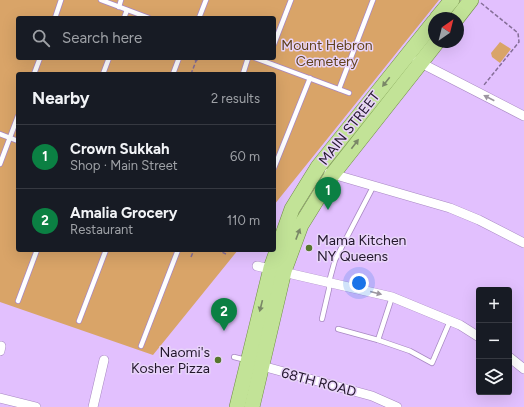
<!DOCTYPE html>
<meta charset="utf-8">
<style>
body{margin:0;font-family:Figtree,sans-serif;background:#20242c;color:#f1f3f6}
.controls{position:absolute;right:12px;bottom:12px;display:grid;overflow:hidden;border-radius:4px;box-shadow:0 4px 16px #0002}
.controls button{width:36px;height:36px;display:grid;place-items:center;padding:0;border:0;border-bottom:1px solid #363941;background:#171b24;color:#f1f3f6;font:20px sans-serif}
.compass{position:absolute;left:428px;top:12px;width:36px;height:36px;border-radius:50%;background:#171b24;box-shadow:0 4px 16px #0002;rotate:35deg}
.you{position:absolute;left:359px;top:283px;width:14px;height:14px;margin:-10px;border:3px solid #fff;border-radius:50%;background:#1a73e8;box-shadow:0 0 0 6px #1a73e833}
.badge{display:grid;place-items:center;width:26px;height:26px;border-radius:50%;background:#0b8043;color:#fff;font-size:13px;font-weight:700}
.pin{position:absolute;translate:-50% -33px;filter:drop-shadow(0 1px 2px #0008)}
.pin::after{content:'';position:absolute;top:21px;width:14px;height:12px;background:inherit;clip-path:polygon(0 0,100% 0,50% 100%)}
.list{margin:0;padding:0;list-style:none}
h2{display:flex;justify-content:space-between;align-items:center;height:52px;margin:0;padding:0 16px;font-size:17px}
h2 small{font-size:13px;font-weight:400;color:#9ea1a6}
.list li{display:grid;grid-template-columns:26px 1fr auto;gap:12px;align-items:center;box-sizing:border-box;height:64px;padding:0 16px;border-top:1px solid #363941}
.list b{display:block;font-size:15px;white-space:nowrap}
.list p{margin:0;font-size:13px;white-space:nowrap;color:#9ea1a6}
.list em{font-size:13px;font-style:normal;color:#9ea1a6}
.icon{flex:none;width:22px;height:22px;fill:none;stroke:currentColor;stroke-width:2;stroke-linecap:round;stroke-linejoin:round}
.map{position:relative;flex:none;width:524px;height:407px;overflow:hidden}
.search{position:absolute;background:#171b24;box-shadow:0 4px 16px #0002;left:16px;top:16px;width:260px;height:44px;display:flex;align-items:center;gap:10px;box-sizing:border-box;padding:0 14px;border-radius:4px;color:#9ea1a6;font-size:15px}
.panel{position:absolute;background:#171b24;box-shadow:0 4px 16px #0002;left:16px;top:72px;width:260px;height:180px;border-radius:4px}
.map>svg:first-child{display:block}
.green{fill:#d9a468;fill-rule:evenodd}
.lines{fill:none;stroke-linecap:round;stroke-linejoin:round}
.service-casing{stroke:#a888c3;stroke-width:6}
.minor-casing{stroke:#a888c3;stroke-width:10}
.primary-casing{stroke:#708f44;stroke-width:16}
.path{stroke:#856e98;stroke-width:1.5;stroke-dasharray:4 2;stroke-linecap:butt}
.service{stroke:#fff;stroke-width:4.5}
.minor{stroke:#fff;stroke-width:9}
.primary{stroke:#c2e397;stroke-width:15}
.oneway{fill:#7a8767}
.oneway2{fill:#9c96a0}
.poi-dot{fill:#56762c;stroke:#e8d4f9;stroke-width:1.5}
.labels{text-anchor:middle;stroke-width:3;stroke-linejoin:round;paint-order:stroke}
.park-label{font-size:14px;fill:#61421c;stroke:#e8d4f9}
.street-label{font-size:14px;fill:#22162c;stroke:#e8d4f9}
.poi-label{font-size:14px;fill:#22162c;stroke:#e8d4f9;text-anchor:start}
</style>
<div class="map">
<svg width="524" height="407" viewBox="0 0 524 407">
<rect width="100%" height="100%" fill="#e2c0fe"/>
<g class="green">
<path d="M 0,0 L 439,0 L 274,205 L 274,74 L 18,74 L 18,250 L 238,250 L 153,355 L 0,302 ZM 18,18 L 274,18 L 274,58 L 18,58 Z"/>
<path d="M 500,42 L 511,49 L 500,63 L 492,57 L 491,53 Z"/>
</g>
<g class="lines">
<g class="service-casing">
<g id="service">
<path d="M 101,0 L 149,18"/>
<path d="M 119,7 L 121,0"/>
<path d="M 55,18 L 61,0"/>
<path d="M 124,18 L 127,10"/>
<path d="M 199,18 L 206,0"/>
<path d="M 274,44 L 291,0"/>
<path d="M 255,58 L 349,93"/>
<path d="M 34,74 L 40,58"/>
<path d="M 103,74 L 109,58"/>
<path d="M 173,74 L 179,58"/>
<path d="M 243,74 L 248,58"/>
<path d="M 339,89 L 373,0"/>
<path d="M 0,134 L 18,141"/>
<path d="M 0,164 L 18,116"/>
<path d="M 274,168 L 310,78"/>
<path d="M 392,297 L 378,340 L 410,351 L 432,363 L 450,321"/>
<path d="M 18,301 L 37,250"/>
<path d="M 322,319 L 329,289 L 329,282 L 335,260 L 373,187"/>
<path d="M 79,321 L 106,250"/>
<path d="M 338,329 L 378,340"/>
<path d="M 141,346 L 178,250"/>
<path d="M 234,357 L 246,360"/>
</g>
</g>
<g class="minor-casing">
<g id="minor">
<path d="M 417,61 L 524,116"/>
<path d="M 329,173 L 450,208 L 479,220 L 524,243"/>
<path d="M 257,266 L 392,297 L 460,325 L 479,337"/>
<path d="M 0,351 L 1,346"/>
<path d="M 509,357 L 524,369"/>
<path d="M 262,366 L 372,396 L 397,407"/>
<path d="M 0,398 L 36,407"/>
<path d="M 93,407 L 104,360"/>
</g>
</g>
<g class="primary-casing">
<g id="primary">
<path d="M 437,18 L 452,0"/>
<path d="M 457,18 L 471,0"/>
<path d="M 237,407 L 271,268 L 292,209 L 318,167 L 434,22"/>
<path d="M 252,407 L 284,271 L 301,225 L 332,175 L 437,42"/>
</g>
</g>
<g class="path">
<path d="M 481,3 L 518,33 L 519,42 L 484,85"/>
<path d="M 196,61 L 199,58"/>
<path d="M 191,74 L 196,61 L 194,58"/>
<path d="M 217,250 L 226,254"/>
<path d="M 191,257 L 194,250"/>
</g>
<use href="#service" class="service"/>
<use href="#minor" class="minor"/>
<use href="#primary" class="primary"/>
</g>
<defs><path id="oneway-solid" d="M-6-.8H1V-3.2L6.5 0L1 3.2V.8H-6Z"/></defs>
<g class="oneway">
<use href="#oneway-solid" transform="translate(386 82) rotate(128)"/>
<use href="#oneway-solid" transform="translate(355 144) rotate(-53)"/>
<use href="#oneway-solid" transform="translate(298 234) rotate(-69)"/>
<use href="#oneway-solid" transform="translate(261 306) rotate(104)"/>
</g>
<g class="oneway2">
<use href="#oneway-solid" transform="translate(489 98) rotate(-153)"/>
<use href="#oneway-solid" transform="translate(376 293) rotate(14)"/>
</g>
<g class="poi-dot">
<circle cx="309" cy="248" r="4"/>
<circle cx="218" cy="360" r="4"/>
</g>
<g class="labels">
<g class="park-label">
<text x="327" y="50">Mount Hebron<tspan x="327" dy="16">Cemetery</tspan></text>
</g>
<g class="street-label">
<text transform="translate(349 128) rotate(-52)" y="5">MAIN STREET</text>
<text transform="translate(319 382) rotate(15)" y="5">68TH ROAD</text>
</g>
<g class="poi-label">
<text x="317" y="245">Mama Kitchen<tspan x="317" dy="16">NY Queens</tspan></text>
<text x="210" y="357" text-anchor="end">Naomi's<tspan x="210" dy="16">Kosher Pizza</tspan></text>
</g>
</g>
</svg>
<div class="controls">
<button>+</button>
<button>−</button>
<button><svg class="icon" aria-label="layers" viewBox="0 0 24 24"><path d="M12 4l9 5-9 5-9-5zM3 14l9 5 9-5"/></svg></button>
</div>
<svg class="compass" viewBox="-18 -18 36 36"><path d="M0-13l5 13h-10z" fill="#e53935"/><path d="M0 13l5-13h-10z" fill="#9ea1a6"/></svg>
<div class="you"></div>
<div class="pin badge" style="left:328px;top:210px">1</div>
<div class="pin badge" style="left:224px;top:331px">2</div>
<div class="search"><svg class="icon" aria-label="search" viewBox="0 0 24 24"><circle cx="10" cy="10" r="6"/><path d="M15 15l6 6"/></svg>Search here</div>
<section class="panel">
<h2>Nearby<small>2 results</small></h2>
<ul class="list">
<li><span class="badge">1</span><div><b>Crown Sukkah</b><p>Shop · Main Street</p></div><em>60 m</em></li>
<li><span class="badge">2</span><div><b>Amalia Grocery</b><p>Restaurant</p></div><em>110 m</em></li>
</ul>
</section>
</div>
